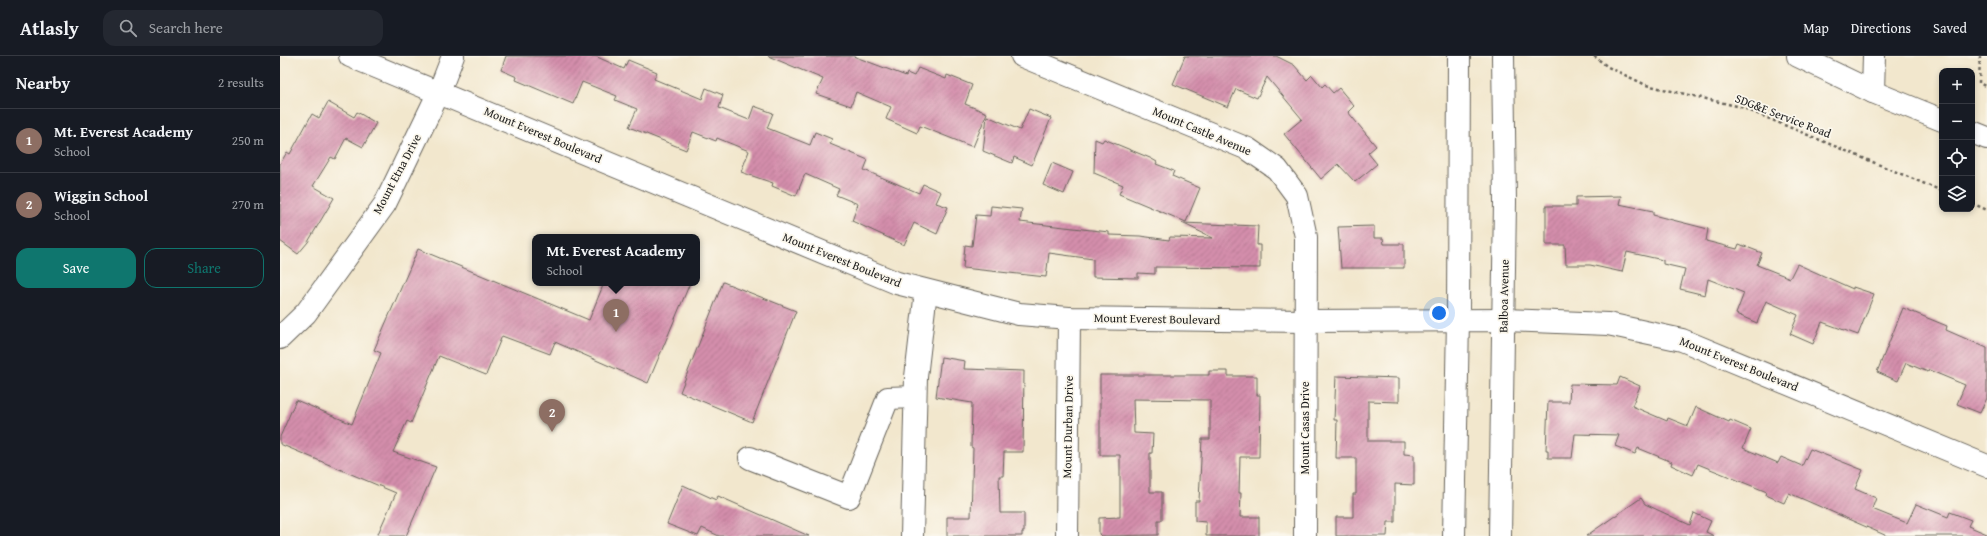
<!DOCTYPE html>
<meta charset="utf-8">
<style>
body{margin:0;font-family:"Gentium Book Plus",serif;background:#242831;color:#f1f3f6}
.controls{position:absolute;right:12px;top:12px;display:grid;overflow:hidden;border-radius:8px;box-shadow:0 2px 6px #0003}
.controls button{width:36px;height:36px;display:grid;place-items:center;padding:0;border:0;border-bottom:1px solid #363941;background:#171b24;color:#f1f3f6;font:20px sans-serif}
.you{position:absolute;left:1159px;top:257px;width:14px;height:14px;margin:-10px;border:3px solid #fff;border-radius:50%;background:#1a73e8;box-shadow:0 0 0 6px #1a73e833}
.badge{display:grid;place-items:center;width:26px;height:26px;border-radius:50%;background:#0f766e;color:#fff;font-size:13px;font-weight:700}
.pin{position:absolute;translate:-50% -33px;filter:drop-shadow(0 1px 2px #0008)}
.pin::after{content:'';position:absolute;top:21px;width:14px;height:12px;background:inherit;clip-path:polygon(0 0,100% 0,50% 100%)}
.popup{position:absolute;left:252px;top:178px;width:168px;height:52px;box-sizing:border-box;display:grid;place-content:center;border-radius:8px;background:#171b24;filter:drop-shadow(0 1px 3px #0005);font-size:13px;white-space:nowrap;color:#9ea1a6}
.popup b{font-size:15px;color:#f1f3f6}
.popup::after{content:'';position:absolute;left:50%;top:100%;margin-left:-8px;border:8px solid transparent;border-top-color:#171b24}
.list{margin:0;padding:0;list-style:none}
h2{display:flex;justify-content:space-between;align-items:center;height:52px;margin:0;padding:0 16px;font-size:17px}
h2 small{font-size:13px;font-weight:400;color:#9ea1a6}
.list li{display:grid;grid-template-columns:26px 1fr auto;gap:12px;align-items:center;box-sizing:border-box;height:64px;padding:0 16px;border-top:1px solid #363941}
.list b{display:block;font-size:15px;white-space:nowrap}
.list p{margin:0;font-size:13px;white-space:nowrap;color:#9ea1a6}
.list em{font-size:13px;font-style:normal;color:#9ea1a6}
.actions{display:flex;gap:8px;padding:12px 16px}
.actions a{flex:1;padding:9px 0;border:1px solid #0f766e;border-radius:12px;text-align:center;font-size:14px;color:#0f766e}
.actions .main{background:#0f766e;color:#fff}
.icon{flex:none;width:22px;height:22px;fill:none;stroke:currentColor;stroke-width:2;stroke-linecap:round;stroke-linejoin:round}
.map{position:relative;flex:none;width:1707px;height:480px;overflow:hidden}
header{display:flex;align-items:center;gap:24px;box-sizing:border-box;height:56px;padding:0 20px;background:#171b24;border-bottom:1px solid #363941}
header strong{font-size:19px}
nav{display:flex;gap:22px;margin-inline-start:auto;font-size:14px}
.search{width:280px;height:36px;background:#242831;display:flex;align-items:center;gap:10px;box-sizing:border-box;padding:0 14px;border-radius:12px;color:#9ea1a6;font-size:15px}
main{display:flex}
aside{flex:1;background:#171b24}
.map>svg:first-child{display:block}
.building{fill:url(#building-hatch)}
.lines{fill:none;stroke-linecap:round;stroke-linejoin:round}
.minor-casing{stroke:#67635a;stroke-width:24}
.major-casing{stroke:#67635a;stroke-width:24}
.path{stroke:#67635a;stroke-width:2.5;stroke-dasharray:3 3;stroke-linecap:butt}
.minor{stroke:#fff;stroke-width:22}
.major{stroke:#fff;stroke-width:22}
.labels{text-anchor:middle;stroke-width:3.5;stroke-linejoin:round;paint-order:stroke}
.street-label{font-size:12px;fill:#1c1c1c;stroke:#fbf7ec}
</style>
<header>
<strong>Atlasly</strong>
<div class="search"><svg class="icon" aria-label="search" viewBox="0 0 24 24"><circle cx="10" cy="10" r="6"/><path d="M15 15l6 6"/></svg>Search here</div>
<nav><a>Map</a><a>Directions</a><a>Saved</a></nav>
</header>
<main>
<aside>
<h2>Nearby<small>2 results</small></h2>
<ul class="list">
<li><span class="badge" style="background:#8d6e63">1</span><div><b>Mt. Everest Academy</b><p>School</p></div><em>250 m</em></li>
<li><span class="badge" style="background:#8d6e63">2</span><div><b>Wiggin School</b><p>School</p></div><em>270 m</em></li>
</ul>
<div class="actions"><a class="main">Save</a><a>Share</a></div>
</aside>
<div class="map">
<svg width="1707" height="480" viewBox="0 0 1707 480">
<defs>
<pattern id="building-hatch" width="6" height="6" patternUnits="userSpaceOnUse"><rect width="6" height="6" fill="#d48eac"/><path d="M-1 1l2-2M0 6l6-6M5 7l2-2" fill="none" stroke="#ab738b"/></pattern>
</defs>
<rect width="100%" height="100%" fill="#fbf7ec"/>
<filter id="ink" filterUnits="userSpaceOnUse"><feTurbulence type="fractalNoise" baseFrequency=".025" numOctaves="2"/><feDisplacementMap in="SourceGraphic" scale="8" xChannelSelector="R" yChannelSelector="G"/><feConvolveMatrix kernelMatrix="1 2 1 2 8 2 1 2 1" color-interpolation-filters="sRGB"/></filter>
<filter id="wash" filterUnits="userSpaceOnUse"><feTurbulence type="fractalNoise" baseFrequency=".012" numOctaves="4" result="noise"/><feDisplacementMap in="SourceGraphic" scale="16" xChannelSelector="R" yChannelSelector="G"/><feGaussianBlur stdDeviation="0.9" result="paint"/><feColorMatrix in="noise" values="0 0 0 0 0 0 0 0 0 0 0 0 0 0 0 0 0 1.4 0 .05"/><feComposite in="paint" operator="in"/></filter>
<g filter="url(#wash)">
<rect width="100%" height="100%" fill="#f2e7cd"/>
<g id="blocks">
<g class="building">
<path d="M 226,0 L 315,0 L 344,13 L 348,4 L 377,16 L 374,23 L 422,43 L 426,32 L 443,39 L 439,52 L 469,64 L 474,50 L 493,57 L 487,72 L 530,89 L 535,76 L 552,83 L 550,88 L 588,104 L 584,114 L 639,137 L 643,128 L 661,136 L 656,147 L 668,151 L 657,178 L 634,167 L 624,189 L 572,165 L 578,148 L 556,139 L 559,133 L 525,118 L 516,140 L 492,130 L 493,127 L 461,116 L 469,95 L 437,82 L 436,85 L 413,76 L 406,94 L 349,71 L 357,53 L 335,44 L 337,40 L 302,26 L 293,48 L 236,24 L 237,21 L 221,14 Z"/>
<path d="M 488,0 L 573,0 L 626,20 L 627,17 L 634,20 L 638,12 L 666,23 L 667,19 L 692,29 L 685,48 L 707,57 L 693,91 L 640,70 L 637,77 L 606,63 L 611,51 L 576,36 L 571,50 L 536,38 L 543,23 Z"/>
<path d="M 905,0 L 996,0 L 1014,9 L 1027,24 L 1032,19 L 1042,31 L 1045,28 L 1053,37 L 1059,32 L 1074,50 L 1068,56 L 1096,90 L 1088,97 L 1097,108 L 1075,126 L 1058,108 L 1041,123 L 1004,78 L 1022,63 L 987,21 L 977,42 L 956,33 L 948,51 L 893,28 Z"/>
<path d="M 48,46 L 74,61 L 77,56 L 96,67 L 83,91 L 66,82 L 55,103 L 51,101 L 33,130 L 54,142 L 28,186 L 18,198 L 0,185 L 0,108 L 7,96 L 10,98 L 32,58 L 39,62 Z"/>
<path d="M 749,53 L 771,62 L 752,109 L 734,101 L 732,107 L 703,95 L 707,60 L 740,74 Z"/>
<path d="M 815,83 L 822,86 L 824,83 L 870,102 L 877,106 L 876,108 L 894,115 L 892,120 L 920,132 L 906,166 L 839,138 L 843,129 L 814,117 Z"/>
<path d="M 772,107 L 793,116 L 784,138 L 763,129 Z"/>
<path d="M 1341,140 L 1339,148 L 1373,155 L 1373,159 L 1428,173 L 1426,185 L 1457,193 L 1459,188 L 1482,197 L 1477,209 L 1510,222 L 1517,208 L 1573,233 L 1573,231 L 1594,238 L 1578,279 L 1542,266 L 1533,288 L 1510,278 L 1518,259 L 1486,245 L 1477,267 L 1456,258 L 1464,237 L 1428,223 L 1425,239 L 1400,233 L 1405,213 L 1383,208 L 1383,204 L 1347,196 L 1342,216 L 1310,209 L 1286,209 L 1285,189 L 1266,189 L 1266,150 L 1296,150 L 1296,141 Z"/>
<path d="M 711,150 L 742,153 L 740,166 L 829,176 L 829,179 L 860,180 L 889,184 L 890,181 L 933,182 L 902,167 L 978,170 L 977,189 L 980,189 L 980,212 L 875,211 L 875,218 L 858,217 L 858,222 L 813,221 L 813,203 L 769,197 L 766,221 L 683,212 L 685,189 L 692,190 L 696,159 L 710,160 Z"/>
<path d="M 1094,170 L 1094,182 L 1103,182 L 1104,188 L 1124,188 L 1124,212 L 1061,212 L 1058,171 Z"/>
<path d="M 138,193 L 309,264 L 324,227 L 410,227 L 368,327 L 275,286 L 270,298 L 222,280 L 206,319 L 159,300 L 131,367 L 127,365 L 113,396 L 156,411 L 126,480 L 97,480 L 116,437 L 0,388 L 0,381 L 16,344 L 72,368 L 101,297 L 94,294 Z"/>
<path d="M 443,226 L 516,255 L 472,366 L 400,336 Z"/>
<path d="M 1623,252 L 1667,270 L 1666,274 L 1707,292 L 1707,342 L 1700,357 L 1677,348 L 1685,329 L 1649,314 L 1648,316 L 1626,307 L 1618,325 L 1597,316 Z"/>
<path d="M 661,301 L 685,305 L 684,313 L 744,315 L 743,396 L 724,396 L 723,420 L 719,420 L 720,457 L 744,457 L 744,476 L 742,476 L 742,480 L 667,480 L 667,461 L 691,461 L 693,392 L 691,391 L 692,347 L 656,341 Z"/>
<path d="M 929,315 L 948,315 L 948,320 L 977,320 L 977,339 L 980,339 L 979,401 L 960,401 L 959,437 L 961,437 L 960,461 L 979,461 L 979,480 L 926,480 L 926,466 L 915,465 L 915,445 L 919,445 L 922,383 L 930,383 L 930,344 L 853,343 L 854,377 L 873,378 L 872,397 L 870,397 L 870,436 L 882,436 L 882,464 L 878,464 L 878,479 L 821,480 L 819,478 L 819,462 L 840,461 L 840,399 L 820,399 L 820,319 L 929,319 Z"/>
<path d="M 1056,320 L 1119,322 L 1119,346 L 1088,345 L 1088,385 L 1124,385 L 1124,398 L 1134,399 L 1134,429 L 1115,428 L 1115,466 L 1108,466 L 1107,480 L 1056,480 L 1056,461 L 1073,461 L 1073,438 L 1076,438 L 1076,402 L 1056,402 L 1057,364 L 1054,364 Z"/>
<path d="M 1340,321 L 1360,330 L 1352,350 L 1387,365 L 1388,362 L 1408,370 L 1416,351 L 1449,366 L 1450,364 L 1471,373 L 1463,392 L 1498,407 L 1501,401 L 1522,410 L 1530,393 L 1583,414 L 1575,433 L 1596,442 L 1592,453 L 1627,467 L 1636,448 L 1668,461 L 1670,456 L 1691,464 L 1688,470 L 1707,478 L 1707,480 L 1607,480 L 1509,437 L 1504,447 L 1486,439 L 1487,436 L 1418,408 L 1413,419 L 1391,409 L 1392,406 L 1358,392 L 1355,398 L 1335,390 L 1339,379 L 1295,378 L 1292,402 L 1268,402 L 1268,394 L 1266,394 L 1268,346 L 1289,346 L 1290,328 L 1337,329 Z"/>
<path d="M 403,429 L 436,444 L 438,440 L 529,480 L 439,480 L 422,472 L 418,480 L 387,468 Z"/>
<path d="M 1361,442 L 1365,448 L 1410,469 L 1414,457 L 1431,465 L 1426,476 L 1434,480 L 1306,480 Z"/>
</g>
</g>
</g>
<g filter="url(#ink)">
<use href="#blocks" fill-opacity="0" stroke="#67635a" stroke-width="1"/>
<g class="lines">
<g class="minor-casing">
<g id="minor">
<path d="M 70,0 L 617,227 L 739,258 L 789,262 L 1026,265 L 1224,264 L 1328,268 L 1402,284 L 1707,410"/>
<path d="M 742,0 L 968,93 L 997,113 L 1017,140 L 1026,181 L 1025,480"/>
<path d="M 1518,0 L 1593,36 L 1662,64"/>
<path d="M 1593,36 L 1594,0"/>
<path d="M 1692,76 L 1707,82"/>
<path d="M 0,282 L 26,257 L 105,148 L 159,36 L 173,0"/>
<path d="M 470,402 L 569,441 L 608,342 L 635,341"/>
<path d="M 632,480 L 636,321 L 646,235"/>
<path d="M 787,480 L 789,262"/>
</g>
</g>
<g class="major-casing">
<g id="major">
<path d="M 1174,480 L 1178,263 L 1179,0"/>
<path d="M 1220,480 L 1225,146 L 1223,0"/>
</g>
</g>
<g class="path">
<path d="M 1314,0 L 1328,11 L 1366,29 L 1461,51 L 1662,135"/>
<path d="M 1700,0 L 1699,27 L 1707,31"/>
<path d="M 1692,147 L 1707,154"/>
</g>
<use href="#minor" class="minor"/>
<use href="#major" class="major"/>
</g>
</g>
<g class="labels">
<g class="street-label">
<text transform="translate(1503 60) rotate(21)" y="4">SDG&amp;E Service Road</text>
<text transform="translate(922 75) rotate(23)" y="4">Mount Castle Avenue</text>
<text transform="translate(263 79) rotate(23)" y="4">Mount Everest Boulevard</text>
<text transform="translate(117 118) rotate(-62)" y="4">Mount Etna Drive</text>
<text transform="translate(562 204) rotate(22)" y="4">Mount Everest Boulevard</text>
<text transform="translate(1224 240) rotate(-89)" y="4">Balboa Avenue</text>
<text transform="translate(877 263) rotate(1)" y="4">Mount Everest Boulevard</text>
<text transform="translate(1459 308) rotate(22)" y="4">Mount Everest Boulevard</text>
<text transform="translate(788 371) rotate(-89)" y="4">Mount Durban Drive</text>
<text transform="translate(1025 372) rotate(-90)" y="4">Mount Casas Drive</text>
</g>
</g>
</svg>
<div class="controls">
<button>+</button>
<button>−</button>
<button><svg class="icon" aria-label="locate" viewBox="0 0 24 24"><circle cx="12" cy="12" r="6"/><path d="M12 2v4M12 18v4M2 12h4M18 12h4"/></svg></button>
<button><svg class="icon" aria-label="layers" viewBox="0 0 24 24"><path d="M12 4l9 5-9 5-9-5zM3 14l9 5 9-5"/></svg></button>
</div>
<div class="you"></div>
<div class="pin badge" style="left:336px;top:276px;background:#8d6e63">1</div>
<div class="popup"><b>Mt. Everest Academy</b>School</div>
<div class="pin badge" style="left:272px;top:376px;background:#8d6e63">2</div>
</div>
</main>
